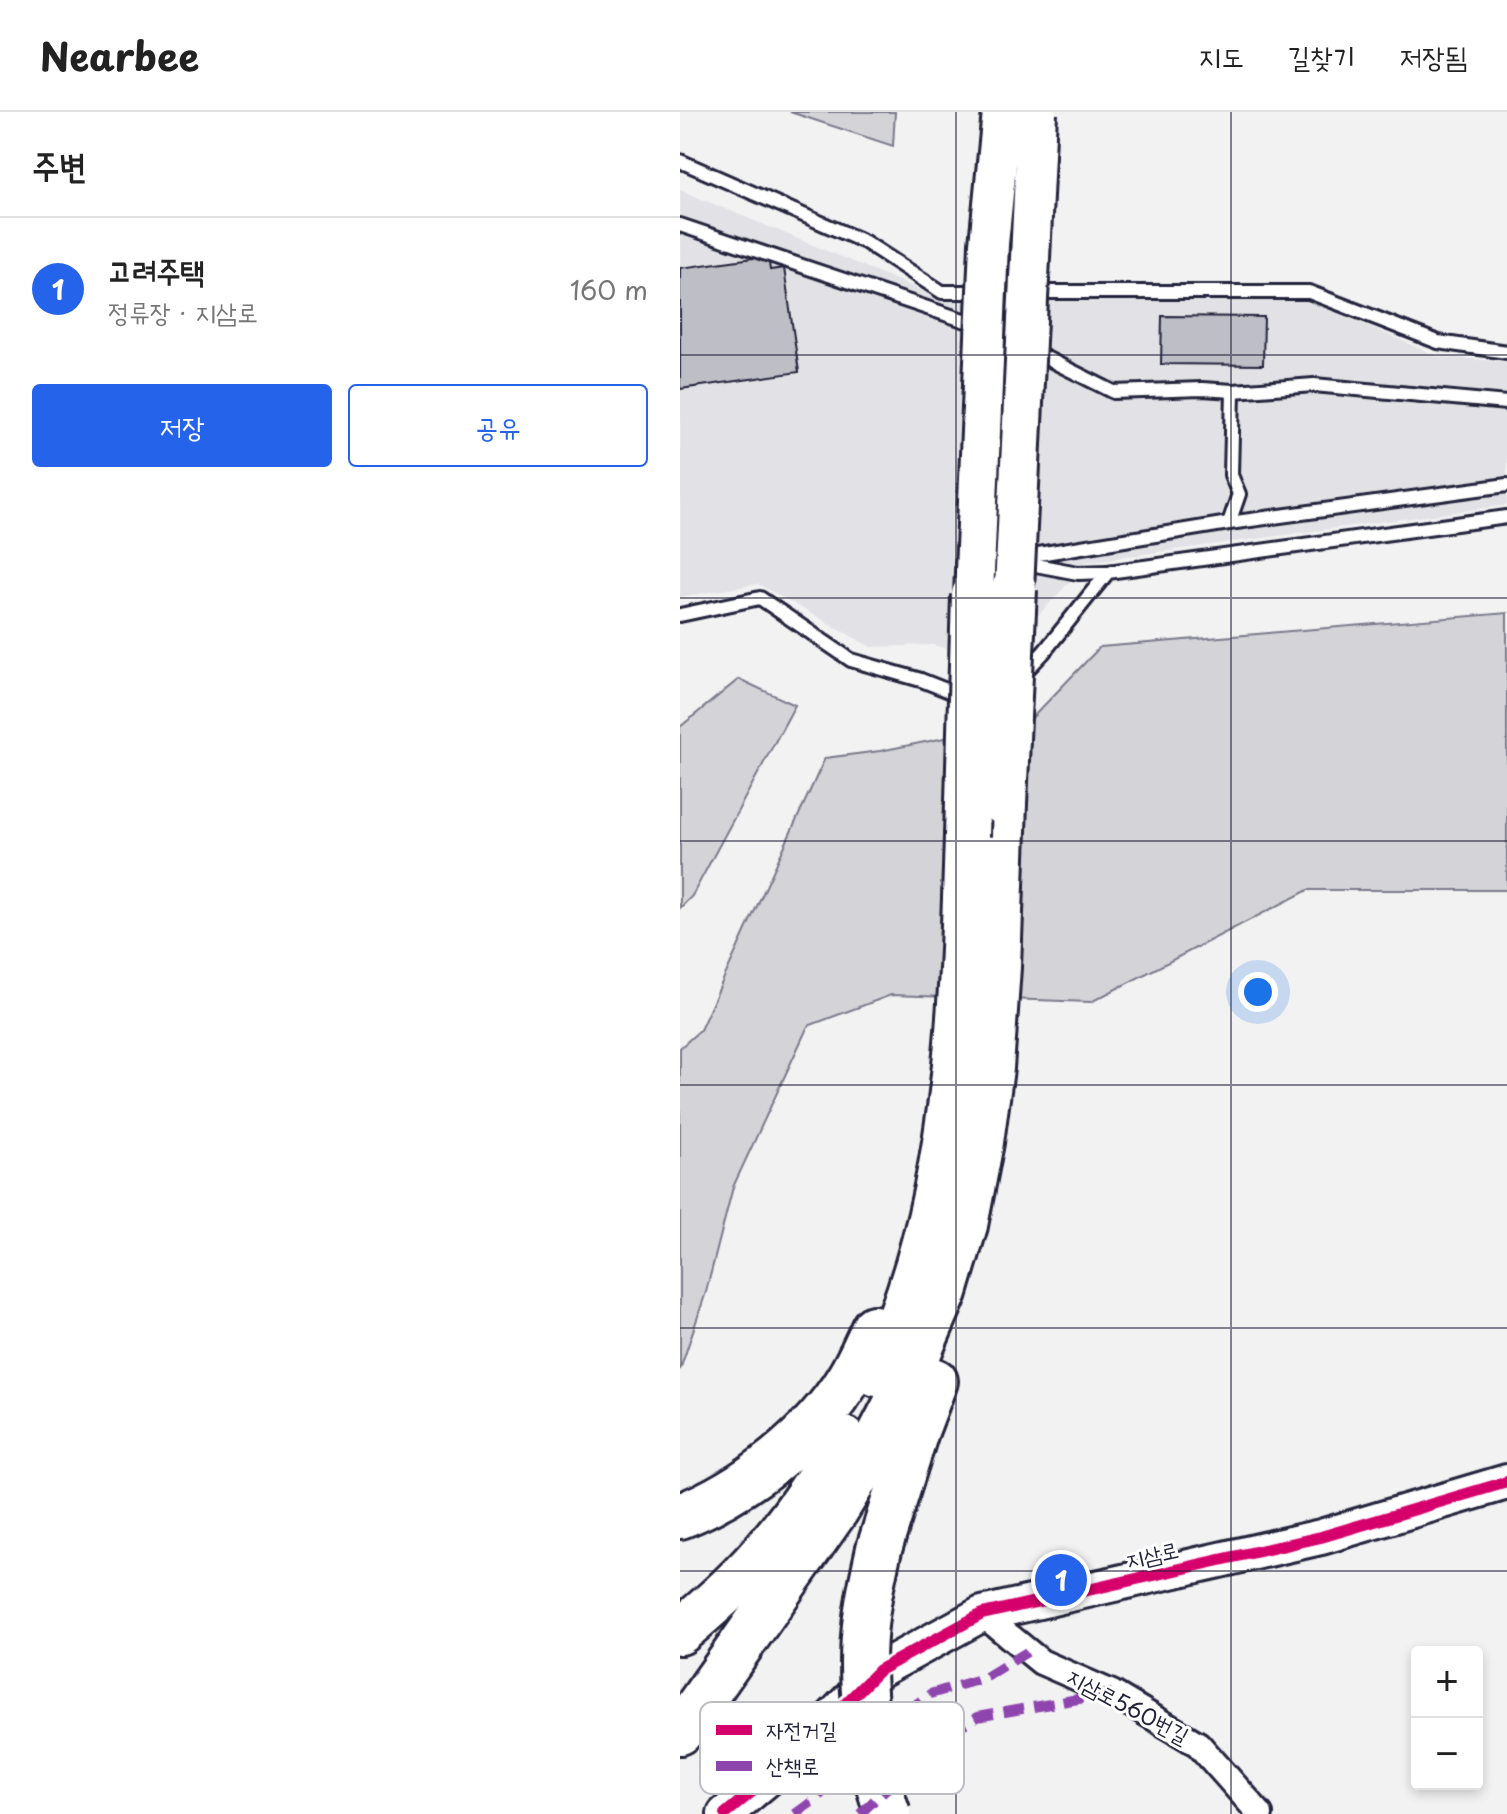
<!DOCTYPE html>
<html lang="ko">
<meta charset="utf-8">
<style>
body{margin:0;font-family:"Playpen Sans","Poor Story",sans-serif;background:#f6f6f6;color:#222}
.controls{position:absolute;right:24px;bottom:24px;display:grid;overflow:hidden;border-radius:8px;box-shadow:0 4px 12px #0003}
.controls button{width:72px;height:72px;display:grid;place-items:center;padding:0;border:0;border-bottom:2px solid #e0e0e0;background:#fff;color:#222;font:40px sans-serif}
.you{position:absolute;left:578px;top:880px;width:28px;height:28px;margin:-20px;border:6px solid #fff;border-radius:50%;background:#1a73e8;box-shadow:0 0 0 12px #1a73e833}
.badge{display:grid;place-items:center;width:52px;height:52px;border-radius:50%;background:#2563eb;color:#fff;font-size:26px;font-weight:700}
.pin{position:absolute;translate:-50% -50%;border:4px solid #fff;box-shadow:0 2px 8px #0006}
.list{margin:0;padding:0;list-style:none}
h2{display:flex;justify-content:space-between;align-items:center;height:104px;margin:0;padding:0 32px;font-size:34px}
h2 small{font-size:26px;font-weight:400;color:#767676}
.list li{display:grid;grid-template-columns:52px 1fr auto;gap:24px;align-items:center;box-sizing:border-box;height:144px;padding:0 32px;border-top:2px solid #e0e0e0}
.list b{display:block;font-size:30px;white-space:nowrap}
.list p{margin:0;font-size:26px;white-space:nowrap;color:#767676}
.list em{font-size:26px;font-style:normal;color:#767676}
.actions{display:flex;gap:16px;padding:24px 32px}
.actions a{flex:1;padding:18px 0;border:2px solid #2563eb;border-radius:8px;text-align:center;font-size:28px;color:#2563eb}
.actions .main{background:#2563eb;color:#fff}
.map{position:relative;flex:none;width:827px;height:1702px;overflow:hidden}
header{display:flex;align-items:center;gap:48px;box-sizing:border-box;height:112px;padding:0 40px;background:#fff;border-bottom:2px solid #e0e0e0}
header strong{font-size:38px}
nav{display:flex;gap:44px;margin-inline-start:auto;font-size:28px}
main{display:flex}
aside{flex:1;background:#fff}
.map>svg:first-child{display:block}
.built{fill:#e2e2e6}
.green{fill:#d3d3d8;stroke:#7a7a8a;stroke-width:2}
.building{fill:#bebec6;stroke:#22223b;stroke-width:2}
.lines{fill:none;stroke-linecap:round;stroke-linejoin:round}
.lane-casing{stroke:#22223b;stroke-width:18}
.street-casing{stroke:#22223b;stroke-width:30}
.secondary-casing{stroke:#22223b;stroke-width:40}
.highway-casing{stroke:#22223b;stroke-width:50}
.lane{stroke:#fff;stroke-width:12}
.street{stroke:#fff;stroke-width:24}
.secondary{stroke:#fff;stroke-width:34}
.highway{stroke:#fff;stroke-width:44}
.primary-bridge-casing{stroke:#22223b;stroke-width:44;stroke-linecap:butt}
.highway-bridge-casing{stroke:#22223b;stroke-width:50;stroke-linecap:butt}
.primary-bridge{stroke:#fff;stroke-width:38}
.highway-bridge{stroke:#fff;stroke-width:44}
.quiet{stroke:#8e44ad;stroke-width:10;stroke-dasharray:20 10;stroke-linecap:butt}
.cycleway-casing{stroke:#fff;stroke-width:17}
.cycleway{stroke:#d6006c;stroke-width:12}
.grid{fill:none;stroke:#22223b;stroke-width:2;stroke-opacity:0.55}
.labels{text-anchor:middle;stroke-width:6;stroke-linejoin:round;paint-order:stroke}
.street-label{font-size:22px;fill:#22223b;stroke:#fff}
.key{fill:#fff;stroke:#bdbdc4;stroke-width:2}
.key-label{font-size:22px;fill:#22223b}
</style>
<header>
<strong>Nearbee</strong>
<nav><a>지도</a><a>길찾기</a><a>저장됨</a></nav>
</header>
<main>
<aside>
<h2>주변<small></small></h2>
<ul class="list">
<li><span class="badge">1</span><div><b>고려주택</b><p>정류장 · 지삼로</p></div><em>160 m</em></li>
</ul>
<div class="actions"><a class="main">저장</a><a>공유</a></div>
</aside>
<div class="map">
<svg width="827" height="1702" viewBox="0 0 827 1702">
<rect width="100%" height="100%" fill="#f2f2f3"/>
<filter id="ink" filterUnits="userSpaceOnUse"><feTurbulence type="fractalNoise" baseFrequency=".0125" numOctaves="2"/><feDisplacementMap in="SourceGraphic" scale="16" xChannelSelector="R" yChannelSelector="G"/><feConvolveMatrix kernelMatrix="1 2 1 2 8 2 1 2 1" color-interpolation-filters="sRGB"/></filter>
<g filter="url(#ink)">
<path class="built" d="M 0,78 L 265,188 L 631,189 L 757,244 L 827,250 L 827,393 L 405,450 L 398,461 L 349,513 L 305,547 L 253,533 L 191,535 L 78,472 L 0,485 Z"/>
<g class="green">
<path d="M 110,0 L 215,0 L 213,34 Z"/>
<path d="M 827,501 L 827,778 L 628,778 L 411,890 L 211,883 L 128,914 L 53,1075 L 26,1180 L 0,1258 L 0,936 L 20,918 L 145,646 L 200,639 L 349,609 L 420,535 Z"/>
<path d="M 59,567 L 115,593 L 12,784 L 0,796 L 0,615 Z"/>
</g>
<g class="building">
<path d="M 88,144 L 90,158 L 104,156 L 119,260 L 0,277 L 0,156 Z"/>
<path d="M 482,204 L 584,205 L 583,253 L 481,252 Z"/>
</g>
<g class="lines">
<g class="lane-casing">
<g id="lane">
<path d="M 0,49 L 185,130 L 262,180 L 629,180 L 758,230 L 827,240"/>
<path d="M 0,113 L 304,215 L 434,280 L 522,277 L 553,279 L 634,273 L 827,291"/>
<path d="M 549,411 L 559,382 L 551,363 L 553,279"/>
<path d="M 340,445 L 549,411 L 827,373"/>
<path d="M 340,450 L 398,461 L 428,460"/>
<path d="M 0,503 L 80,486 L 171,548 L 241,568 L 284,585"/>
<path d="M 342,563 L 363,541 L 428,460 L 827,405"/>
</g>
</g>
<g class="street-casing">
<path id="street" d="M 302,1502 L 361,1550 L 432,1581 L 518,1632 L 580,1702"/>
</g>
<g class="secondary-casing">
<path id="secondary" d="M 45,1702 L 111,1647 L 199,1558 L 302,1502 L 641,1425 L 827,1370"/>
</g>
<g class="highway-casing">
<g id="highway">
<path d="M 197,1262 C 206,1244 213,1225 220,1206 C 278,1052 282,887 287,724"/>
<path d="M 0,1404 C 64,1379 133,1326 169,1266 C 179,1250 186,1233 194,1216"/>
<path d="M 199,1437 L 236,1319 L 255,1269"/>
<path d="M 0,1520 C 33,1492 66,1463 93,1429 C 120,1397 142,1362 164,1327"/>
<path d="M 0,1620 L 156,1398 L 189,1344 L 219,1286 L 265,1180 L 285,1113 L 301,1030 L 311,956 L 318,855 L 324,691"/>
</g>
</g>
<use href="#lane" class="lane"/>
<use href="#street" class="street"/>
<use href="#secondary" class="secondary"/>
<use href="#highway" class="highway"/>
<g class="primary-bridge-casing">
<g id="primary-bridge">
<path d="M 334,477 L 357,1"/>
<path d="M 294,483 L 309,132 L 322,0"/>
</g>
</g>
<g class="highway-bridge-casing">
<g id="highway-bridge">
<path d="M 324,691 L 334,477"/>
<path d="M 287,724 L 294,483"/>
<path d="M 199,1437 C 194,1459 189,1482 186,1505 C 178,1565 187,1645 208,1702"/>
</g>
</g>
<use href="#primary-bridge" class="primary-bridge"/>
<use href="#highway-bridge" class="highway-bridge"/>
<g class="quiet">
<path d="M 115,1702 L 136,1687 L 219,1605 L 250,1582 L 304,1566 L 347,1540"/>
<path d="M 180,1702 L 258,1627 L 297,1605 L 432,1581"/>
</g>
<g class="cycleway-casing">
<path id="cycleway" d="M 45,1702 L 111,1647 L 199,1558 L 302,1502 L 641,1425 L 827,1370"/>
</g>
<use href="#cycleway" class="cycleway"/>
</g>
</g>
<path class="grid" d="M 276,0 L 276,1702M 551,0 L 551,1702M 0,243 L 827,243M 0,486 L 827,486M 0,729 L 827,729M 0,973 L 827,973M 0,1216 L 827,1216M 0,1459 L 827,1459"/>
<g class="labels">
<g class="street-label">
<text transform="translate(472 1443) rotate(-13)" y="8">지삼로</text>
<text transform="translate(448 1594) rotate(28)" y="8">지삼로560번길</text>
</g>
</g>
<rect x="20" y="1590" width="264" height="92" rx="12" class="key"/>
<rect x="36" y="1613" width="36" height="10" fill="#d6006c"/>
<rect x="36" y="1649" width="36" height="10" fill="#8e44ad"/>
<g class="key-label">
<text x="86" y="1626">자전거길</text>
<text x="86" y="1662">산책로</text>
</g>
</svg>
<div class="controls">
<button>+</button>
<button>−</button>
</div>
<div class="you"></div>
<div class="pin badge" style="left:381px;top:1468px">1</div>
</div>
</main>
